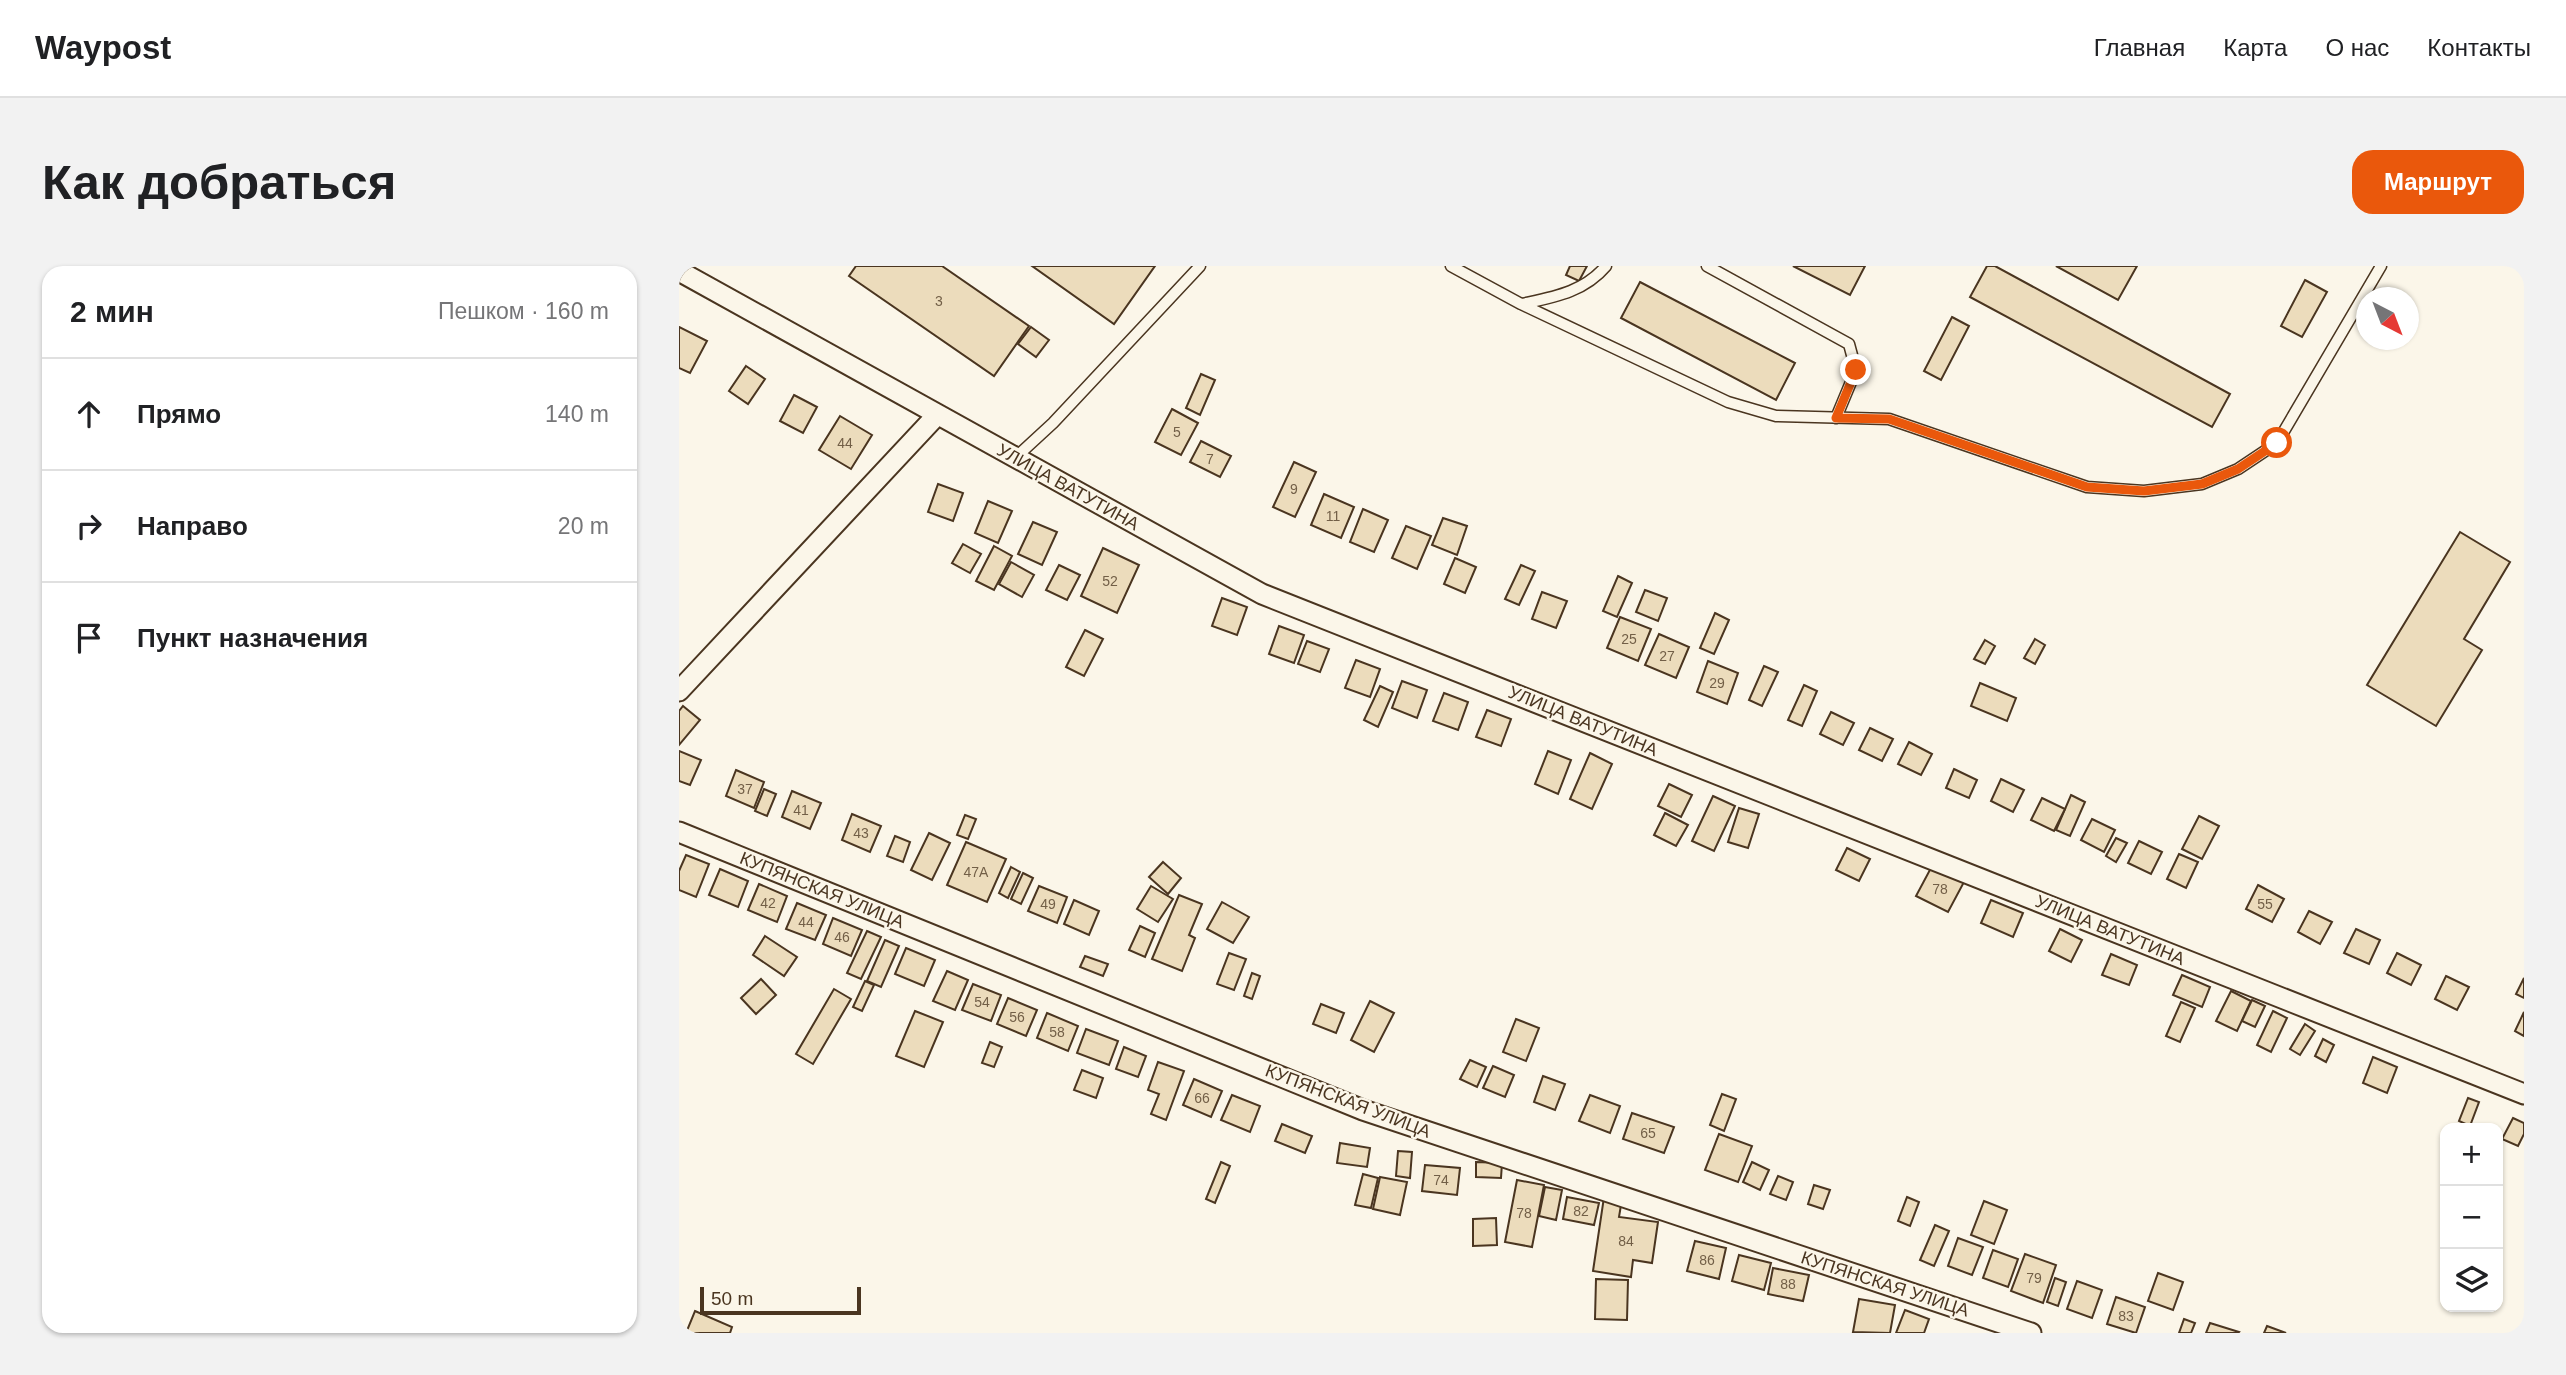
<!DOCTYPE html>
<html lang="ru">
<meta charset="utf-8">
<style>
body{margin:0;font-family:Helvetica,sans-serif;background:#f2f2f2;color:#202124}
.controls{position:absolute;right:21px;bottom:21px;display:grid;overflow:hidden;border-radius:14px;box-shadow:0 2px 5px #0004}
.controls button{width:63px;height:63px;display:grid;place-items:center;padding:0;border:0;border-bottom:2px solid #e0e0e0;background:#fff;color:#202124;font:35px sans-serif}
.compass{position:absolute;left:1677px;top:21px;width:63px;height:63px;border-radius:50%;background:#fff;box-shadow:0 2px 5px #0004;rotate:138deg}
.scale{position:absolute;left:21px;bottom:18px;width:161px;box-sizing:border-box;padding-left:7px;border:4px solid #4a3520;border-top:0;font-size:19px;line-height:24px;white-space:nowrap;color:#4a3520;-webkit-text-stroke:5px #fbf6e9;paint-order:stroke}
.stop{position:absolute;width:21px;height:21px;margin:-16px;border:5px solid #ea580c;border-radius:50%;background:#fff}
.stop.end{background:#ea580c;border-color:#fff;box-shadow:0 2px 7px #0008}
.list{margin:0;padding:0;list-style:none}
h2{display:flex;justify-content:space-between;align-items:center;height:91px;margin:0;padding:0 28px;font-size:30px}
h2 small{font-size:23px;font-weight:400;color:#757577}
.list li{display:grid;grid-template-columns:46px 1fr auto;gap:21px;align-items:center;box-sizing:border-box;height:112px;padding:0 28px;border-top:2px solid #e0e0e0}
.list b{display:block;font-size:26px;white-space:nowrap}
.list em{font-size:23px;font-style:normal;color:#757577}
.icon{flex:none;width:38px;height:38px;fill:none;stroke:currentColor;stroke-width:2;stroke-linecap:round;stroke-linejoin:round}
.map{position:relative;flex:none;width:1845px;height:1067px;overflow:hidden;border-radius:21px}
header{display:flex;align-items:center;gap:42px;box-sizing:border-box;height:98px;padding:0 35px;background:#fff;border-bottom:2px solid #e0e0e0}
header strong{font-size:33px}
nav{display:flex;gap:38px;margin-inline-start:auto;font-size:24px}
.intro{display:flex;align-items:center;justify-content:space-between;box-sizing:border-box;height:168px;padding:0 42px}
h1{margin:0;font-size:49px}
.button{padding:18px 32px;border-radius:21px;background:#ea580c;color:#fff;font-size:24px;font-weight:700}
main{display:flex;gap:42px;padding:0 42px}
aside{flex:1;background:#fff;border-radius:21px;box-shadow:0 2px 5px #0004}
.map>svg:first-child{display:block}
.building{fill:#ecdcbc;stroke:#4a3520;stroke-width:2}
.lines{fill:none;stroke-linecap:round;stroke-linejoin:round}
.service-casing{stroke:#4a3520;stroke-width:13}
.minor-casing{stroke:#4a3520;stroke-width:23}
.service{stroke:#fbf6e9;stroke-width:10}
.minor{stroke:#fbf6e9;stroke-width:19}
.route{stroke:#ea580c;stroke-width:9}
.labels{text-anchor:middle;stroke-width:5;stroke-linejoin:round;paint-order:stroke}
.number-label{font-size:14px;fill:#725f47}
.street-label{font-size:18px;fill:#4a3520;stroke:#fbf6e9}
</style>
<header>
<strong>Waypost</strong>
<nav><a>Главная</a><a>Карта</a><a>О нас</a><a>Контакты</a></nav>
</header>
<div class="intro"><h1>Как добраться</h1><a class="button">Маршрут</a></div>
<main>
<aside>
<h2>2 мин<small>Пешком · 160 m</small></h2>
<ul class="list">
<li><svg class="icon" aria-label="ahead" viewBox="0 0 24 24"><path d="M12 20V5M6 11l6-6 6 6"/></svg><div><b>Прямо</b></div><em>140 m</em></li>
<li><svg class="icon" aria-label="right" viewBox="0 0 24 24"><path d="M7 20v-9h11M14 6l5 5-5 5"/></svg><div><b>Направо</b></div><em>20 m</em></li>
<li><svg class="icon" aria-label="arrive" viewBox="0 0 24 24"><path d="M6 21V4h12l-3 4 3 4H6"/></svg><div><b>Пункт назначения</b></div></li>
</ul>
</aside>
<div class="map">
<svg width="1845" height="1067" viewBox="0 0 1845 1067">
<rect width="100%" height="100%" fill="#fbf6e9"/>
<g class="building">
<path d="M 177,0 L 263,0 L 350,60 L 315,110 L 170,10 Z"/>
<path d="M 353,0 L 476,0 L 435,58 Z"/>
<path d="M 891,0 L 908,0 L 900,15 L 887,9 Z"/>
<path d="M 1114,0 L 1186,0 L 1171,29 Z"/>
<path d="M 1308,0 L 1316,0 L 1551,128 L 1533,161 L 1291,31 Z"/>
<path d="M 1377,0 L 1458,0 L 1439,34 Z"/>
<path d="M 1626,14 L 1648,26 L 1623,71 L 1602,60 Z"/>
<path d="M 961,16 L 1116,97 L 1097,134 L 942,52 Z"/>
<path d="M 1273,51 L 1290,60 L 1262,114 L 1245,105 Z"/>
<path d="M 0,61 L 28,75 L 11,107 L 0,102 Z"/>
<path d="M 352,61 L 370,74 L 357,91 L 339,78 Z"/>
<path d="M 67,100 L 86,113 L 69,138 L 50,125 Z"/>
<path d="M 522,108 L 536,114 L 521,149 L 507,142 Z"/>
<path d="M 115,129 L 138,141 L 124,167 L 101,155 Z"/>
<path d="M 493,143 L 519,157 L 502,189 L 476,176 Z"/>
<path d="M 161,150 L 193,169 L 172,203 L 140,184 Z"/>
<path d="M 522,175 L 552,190 L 541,211 L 511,196 Z"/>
<path d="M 615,196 L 637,206 L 616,251 L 594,241 Z"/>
<path d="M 259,218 L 284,227 L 274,255 L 249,246 Z"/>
<path d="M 645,228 L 675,241 L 662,272 L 632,259 Z"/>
<path d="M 309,235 L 333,245 L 319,277 L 296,267 Z"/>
<path d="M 684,243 L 709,254 L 695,286 L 671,276 Z"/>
<path d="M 764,252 L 788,260 L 778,289 L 753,279 Z"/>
<path d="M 354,256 L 378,266 L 363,299 L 339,288 Z"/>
<path d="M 727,260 L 752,270 L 738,303 L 713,292 Z"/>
<path d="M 1781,266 L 1831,296 L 1785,373 L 1803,384 L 1757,460 L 1688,419 Z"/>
<path d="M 284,278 L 302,288 L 291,307 L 273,297 Z"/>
<path d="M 315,280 L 333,290 L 315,324 L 297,315 Z"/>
<path d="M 424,282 L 460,299 L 438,347 L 402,330 Z"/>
<path d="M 776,292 L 797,301 L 786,327 L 765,318 Z"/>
<path d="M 332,296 L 355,309 L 343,331 L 320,318 Z"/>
<path d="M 380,299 L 401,309 L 388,334 L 367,324 Z"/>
<path d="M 842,299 L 856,305 L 840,339 L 826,333 Z"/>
<path d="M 939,310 L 953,317 L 938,351 L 924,345 Z"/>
<path d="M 966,324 L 988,332 L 979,355 L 957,346 Z"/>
<path d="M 863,326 L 888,335 L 877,362 L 853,353 Z"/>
<path d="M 543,332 L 568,341 L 558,369 L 533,360 Z"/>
<path d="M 1036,347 L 1050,354 L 1035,388 L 1021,382 Z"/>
<path d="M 941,351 L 972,363 L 959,395 L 928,382 Z"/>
<path d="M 600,360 L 625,369 L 615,397 L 590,388 Z"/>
<path d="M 406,364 L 424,373 L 405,410 L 387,401 Z"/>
<path d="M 980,368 L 1010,381 L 997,412 L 966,399 Z"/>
<path d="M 1356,373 L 1366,379 L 1356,398 L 1345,392 Z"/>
<path d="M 1306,374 L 1316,380 L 1306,398 L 1295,393 Z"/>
<path d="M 628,375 L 650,383 L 641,406 L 619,398 Z"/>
<path d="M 677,394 L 701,403 L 691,431 L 666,422 Z"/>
<path d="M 1029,395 L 1059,407 L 1048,438 L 1018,426 Z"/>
<path d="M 1085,400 L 1099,406 L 1083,440 L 1070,434 Z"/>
<path d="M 723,415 L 748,424 L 738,452 L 713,442 Z"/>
<path d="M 1301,417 L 1337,432 L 1328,455 L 1292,440 Z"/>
<path d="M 1125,419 L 1138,425 L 1123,460 L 1109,454 Z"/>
<path d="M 701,420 L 714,426 L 699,461 L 685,454 Z"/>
<path d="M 765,427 L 789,436 L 779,464 L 754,455 Z"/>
<path d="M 4,440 L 21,454 L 0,479 L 0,445 Z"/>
<path d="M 808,444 L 832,453 L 822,480 L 797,471 Z"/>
<path d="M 1152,446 L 1175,457 L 1164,479 L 1141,468 Z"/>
<path d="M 1191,462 L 1214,473 L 1203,495 L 1180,484 Z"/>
<path d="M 1230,476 L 1253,488 L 1242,509 L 1219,498 Z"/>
<path d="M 0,485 L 22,494 L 11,519 L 0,515 Z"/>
<path d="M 869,485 L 892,494 L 879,528 L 856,518 Z"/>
<path d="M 911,487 L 933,498 L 913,543 L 891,533 Z"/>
<path d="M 1275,503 L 1298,514 L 1290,532 L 1267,522 Z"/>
<path d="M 57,504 L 85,516 L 75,542 L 47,530 Z"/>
<path d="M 1322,513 L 1345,524 L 1334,546 L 1312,535 Z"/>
<path d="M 990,518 L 1013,529 L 1002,551 L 979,540 Z"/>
<path d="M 85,523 L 97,528 L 88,550 L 76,545 Z"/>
<path d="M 113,525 L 142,537 L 131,563 L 103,551 Z"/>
<path d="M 1392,529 L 1406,536 L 1391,570 L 1377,564 Z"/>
<path d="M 1034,530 L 1056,540 L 1035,585 L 1013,575 Z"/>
<path d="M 1363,532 L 1386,543 L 1375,565 L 1352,554 Z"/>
<path d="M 1060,542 L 1080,548 L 1069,582 L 1049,576 Z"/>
<path d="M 986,547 L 1009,559 L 997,580 L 975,569 Z"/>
<path d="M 173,548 L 202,560 L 191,586 L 163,574 Z"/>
<path d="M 286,549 L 297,553 L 289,573 L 278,569 Z"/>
<path d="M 1520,550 L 1540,560 L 1523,593 L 1503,583 Z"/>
<path d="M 1413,553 L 1436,564 L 1425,586 L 1402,574 Z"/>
<path d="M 250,567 L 271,577 L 253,614 L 232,604 Z"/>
<path d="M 216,570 L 231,576 L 224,596 L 208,590 Z"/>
<path d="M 1437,572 L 1448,577 L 1437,596 L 1427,590 Z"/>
<path d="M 1460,575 L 1483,586 L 1472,608 L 1449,597 Z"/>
<path d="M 287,576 L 327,593 L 308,636 L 268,619 Z"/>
<path d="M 1168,582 L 1191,593 L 1180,615 L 1157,604 Z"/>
<path d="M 1500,588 L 1519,596 L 1507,622 L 1488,613 Z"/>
<path d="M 7,589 L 30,598 L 17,631 L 0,624 L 0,605 Z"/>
<path d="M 484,596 L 502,612 L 489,628 L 470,611 Z"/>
<path d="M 1253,600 L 1285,616 L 1269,646 L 1237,630 Z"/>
<path d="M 332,601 L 341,606 L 329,632 L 320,627 Z"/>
<path d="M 41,603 L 69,615 L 59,641 L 30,629 Z"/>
<path d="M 344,607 L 354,612 L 342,638 L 332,633 Z"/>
<path d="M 80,618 L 108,630 L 98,656 L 69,644 Z"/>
<path d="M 1579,619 L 1605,633 L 1593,656 L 1567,643 Z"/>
<path d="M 360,620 L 388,631 L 378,657 L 349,645 Z"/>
<path d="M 472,620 L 494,633 L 479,656 L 458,643 Z"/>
<path d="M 500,629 L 523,638 L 510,669 L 516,672 L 503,705 L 473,693 Z"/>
<path d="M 395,634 L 420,645 L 410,669 L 385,658 Z"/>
<path d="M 1312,634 L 1344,647 L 1334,671 L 1302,657 Z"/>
<path d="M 543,636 L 570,651 L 554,677 L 528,663 Z"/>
<path d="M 118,637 L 147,649 L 136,674 L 107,663 Z"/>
<path d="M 1630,645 L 1653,656 L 1641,678 L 1619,666 Z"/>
<path d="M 154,652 L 183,664 L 172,690 L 144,678 Z"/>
<path d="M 461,660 L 476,667 L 466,691 L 450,684 Z"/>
<path d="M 1381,663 L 1403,674 L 1392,696 L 1370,685 Z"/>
<path d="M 1677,663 L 1701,674 L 1690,698 L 1665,687 Z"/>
<path d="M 188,665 L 202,671 L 182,713 L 168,707 Z"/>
<path d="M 86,670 L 118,691 L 105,710 L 74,689 Z"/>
<path d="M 206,674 L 220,680 L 202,721 L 188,715 Z"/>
<path d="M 227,682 L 256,694 L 245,720 L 216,708 Z"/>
<path d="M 550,687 L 567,693 L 555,724 L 538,718 Z"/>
<path d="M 1718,687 L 1742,699 L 1732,719 L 1708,707 Z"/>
<path d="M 1432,688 L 1458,699 L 1450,719 L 1423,709 Z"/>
<path d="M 406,690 L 429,698 L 424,710 L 401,701 Z"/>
<path d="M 268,705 L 289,714 L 276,744 L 254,735 Z"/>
<path d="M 573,707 L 581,710 L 573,733 L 565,730 Z"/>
<path d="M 1503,709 L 1531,721 L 1523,741 L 1494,729 Z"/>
<path d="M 1767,710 L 1790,721 L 1778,744 L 1756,733 Z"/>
<path d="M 1845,712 L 1845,732 L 1837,728 Z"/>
<path d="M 82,713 L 97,729 L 77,748 L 62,732 Z"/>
<path d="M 186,715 L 195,719 L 183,745 L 174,741 Z"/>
<path d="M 294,718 L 322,729 L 312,755 L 283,744 Z"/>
<path d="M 155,723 L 172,733 L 134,798 L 117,788 Z"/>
<path d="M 1552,725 L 1572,735 L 1558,765 L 1537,755 Z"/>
<path d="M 329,732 L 358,744 L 347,770 L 318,758 Z"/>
<path d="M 1573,734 L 1586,740 L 1576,761 L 1563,755 Z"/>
<path d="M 691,735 L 715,747 L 695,786 L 672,774 Z"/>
<path d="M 1502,736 L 1516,742 L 1501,776 L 1487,770 Z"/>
<path d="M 642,738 L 665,747 L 657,767 L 634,758 Z"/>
<path d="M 236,745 L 264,756 L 245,801 L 217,790 Z"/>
<path d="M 1594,745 L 1608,752 L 1592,786 L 1578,779 Z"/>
<path d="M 1845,746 L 1845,770 L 1836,765 Z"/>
<path d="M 368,747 L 399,760 L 389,785 L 358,772 Z"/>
<path d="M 837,753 L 860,762 L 847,795 L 824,786 Z"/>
<path d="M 1626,758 L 1636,765 L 1621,789 L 1611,783 Z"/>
<path d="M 407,763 L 439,775 L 430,799 L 398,787 Z"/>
<path d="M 1644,773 L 1655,779 L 1647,796 L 1636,790 Z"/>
<path d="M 311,776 L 323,781 L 315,801 L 303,797 Z"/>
<path d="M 445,781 L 467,790 L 459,811 L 437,803 Z"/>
<path d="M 1694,791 L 1718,801 L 1708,827 L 1684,817 Z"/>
<path d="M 791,794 L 807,801 L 798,821 L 781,813 Z"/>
<path d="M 479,796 L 505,805 L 487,854 L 472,848 L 480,828 L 469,824 Z"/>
<path d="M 814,800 L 835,809 L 826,831 L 804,822 Z"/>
<path d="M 403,804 L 424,812 L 417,832 L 395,824 Z"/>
<path d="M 864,810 L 886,818 L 876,844 L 855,836 Z"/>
<path d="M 515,813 L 543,825 L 532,851 L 504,839 Z"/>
<path d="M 1043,828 L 1057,833 L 1045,865 L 1031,859 Z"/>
<path d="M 553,829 L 581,840 L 571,866 L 542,854 Z"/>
<path d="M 911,829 L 941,840 L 931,867 L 900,855 Z"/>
<path d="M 1789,832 L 1800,836 L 1791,860 L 1780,855 Z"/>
<path d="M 953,847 L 995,861 L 985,887 L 944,873 Z"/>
<path d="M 1834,852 L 1845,857 L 1845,868 L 1839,880 L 1823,873 Z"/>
<path d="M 603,858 L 633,870 L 626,887 L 596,875 Z"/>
<path d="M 1040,868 L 1073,880 L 1059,916 L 1026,904 Z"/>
<path d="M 661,877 L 691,882 L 688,901 L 658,897 Z"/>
<path d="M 719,885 L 733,886 L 731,912 L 717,910 Z"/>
<path d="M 542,896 L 551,900 L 536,937 L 527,933 Z"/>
<path d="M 797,896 L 823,897 L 822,912 L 797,911 Z"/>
<path d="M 1073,896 L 1090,904 L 1081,924 L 1064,916 Z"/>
<path d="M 746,899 L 781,902 L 778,929 L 743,925 Z"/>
<path d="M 684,908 L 699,912 L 692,942 L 676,939 Z"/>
<path d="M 1099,910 L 1114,916 L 1107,934 L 1091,928 Z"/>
<path d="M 701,911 L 728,916 L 721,949 L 694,943 Z"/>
<path d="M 838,914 L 865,919 L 853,981 L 826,976 Z"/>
<path d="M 1135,919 L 1151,924 L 1144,943 L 1129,938 Z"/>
<path d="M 866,921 L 883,924 L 877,954 L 860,950 Z"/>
<path d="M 888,931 L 920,937 L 915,959 L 884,953 Z"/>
<path d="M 925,931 L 943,933 L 940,951 L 979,956 L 973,997 L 954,994 L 952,1011 L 914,1005 Z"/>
<path d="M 1228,931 L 1240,936 L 1231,960 L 1219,955 Z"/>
<path d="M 1305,935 L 1328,944 L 1315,978 L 1292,969 Z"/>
<path d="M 817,952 L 818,979 L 794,980 L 794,953 Z"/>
<path d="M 1256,959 L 1270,965 L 1255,1000 L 1241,994 Z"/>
<path d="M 1279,972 L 1304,981 L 1293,1009 L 1269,1000 Z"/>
<path d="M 1016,975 L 1047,982 L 1040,1013 L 1008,1005 Z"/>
<path d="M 1314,984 L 1339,993 L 1329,1021 L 1304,1012 Z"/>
<path d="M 1346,988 L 1377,999 L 1364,1037 L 1332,1025 Z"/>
<path d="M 1060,989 L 1092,997 L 1085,1024 L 1053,1015 Z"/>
<path d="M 1094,1002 L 1130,1009 L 1124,1035 L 1089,1028 Z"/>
<path d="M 1479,1007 L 1504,1016 L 1494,1044 L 1469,1035 Z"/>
<path d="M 1376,1012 L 1387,1016 L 1379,1040 L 1368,1036 Z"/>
<path d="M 917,1013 L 949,1014 L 948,1054 L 916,1053 Z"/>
<path d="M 1398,1015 L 1423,1024 L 1413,1052 L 1388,1043 Z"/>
<path d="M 1437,1031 L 1466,1041 L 1457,1067 L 1428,1058 Z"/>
<path d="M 1180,1033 L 1216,1039 L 1211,1067 L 1174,1066 Z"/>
<path d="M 1226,1044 L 1250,1053 L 1245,1067 L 1217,1067 Z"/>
<path d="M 16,1045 L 53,1061 L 51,1067 L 7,1067 Z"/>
<path d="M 1505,1053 L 1516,1057 L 1512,1067 L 1500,1067 Z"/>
<path d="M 1531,1057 L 1560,1066 L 1559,1067 L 1527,1067 Z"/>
<path d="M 1588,1060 L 1607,1067 L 1585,1067 Z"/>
</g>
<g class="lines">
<g class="service-casing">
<g id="service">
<path d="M 772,0 L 842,38 L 1049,136 L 1097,150 L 1210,153 L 1408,221 L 1465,225 L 1523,218 L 1559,203 L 1598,177 L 1702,0"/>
<path d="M 1028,0 L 1170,78 L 1177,104 L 1157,152"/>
<path d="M 843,38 C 875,31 905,26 927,0"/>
<path d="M 336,192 L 374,157 L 521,0"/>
</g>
</g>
<g class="minor-casing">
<g id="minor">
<path d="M 0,5 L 583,328 L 1845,828"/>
<path d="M 0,425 L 258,149"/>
<path d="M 0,566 L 684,844 L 1352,1067"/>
</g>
</g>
<use href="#service" class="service"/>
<use href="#minor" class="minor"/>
</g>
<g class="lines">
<path class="route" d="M 1177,104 L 1157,152 L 1210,153 L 1408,221 L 1465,225 L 1523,218 L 1559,203 L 1598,177"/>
</g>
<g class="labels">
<g class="number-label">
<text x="260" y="40">3</text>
<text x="498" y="171">5</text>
<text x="166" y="182">44</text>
<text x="531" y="198">7</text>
<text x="615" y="228">9</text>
<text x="654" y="255">11</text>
<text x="431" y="320">52</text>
<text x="950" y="378">25</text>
<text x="988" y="395">27</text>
<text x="1038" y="422">29</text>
<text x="66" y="528">37</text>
<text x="122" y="549">41</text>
<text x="182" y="572">43</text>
<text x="297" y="611">47А</text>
<text x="1261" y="628">78</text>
<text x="89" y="642">42</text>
<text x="369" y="643">49</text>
<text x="1586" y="643">55</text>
<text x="127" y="661">44</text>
<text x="163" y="676">46</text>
<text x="303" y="741">54</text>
<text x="338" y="756">56</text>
<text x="378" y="771">58</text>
<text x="523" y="837">66</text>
<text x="969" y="872">65</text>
<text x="762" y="919">74</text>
<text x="902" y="950">82</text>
<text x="845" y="952">78</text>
<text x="947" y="980">84</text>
<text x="1028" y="999">86</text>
<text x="1355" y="1017">79</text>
<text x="1109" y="1023">88</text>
<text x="1447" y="1055">83</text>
</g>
<g class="street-label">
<text transform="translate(389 221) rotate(29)" y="6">УЛИЦА ВАТУТИНА</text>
<text transform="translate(904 455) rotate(22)" y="6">УЛИЦА ВАТУТИНА</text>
<text transform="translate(143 624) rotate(22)" y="6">КУПЯНСКАЯ УЛИЦА</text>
<text transform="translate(1431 664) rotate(22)" y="6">УЛИЦА ВАТУТИНА</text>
<text transform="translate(669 835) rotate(21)" y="6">КУПЯНСКАЯ УЛИЦА</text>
<text transform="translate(1206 1018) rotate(18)" y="6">КУПЯНСКАЯ УЛИЦА</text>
</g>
</g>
</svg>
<div class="controls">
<button>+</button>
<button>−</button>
<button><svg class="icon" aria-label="layers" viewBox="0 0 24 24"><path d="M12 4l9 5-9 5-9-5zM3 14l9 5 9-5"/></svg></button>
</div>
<svg class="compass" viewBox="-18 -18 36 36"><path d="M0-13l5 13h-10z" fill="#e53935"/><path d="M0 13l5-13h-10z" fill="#757577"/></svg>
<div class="scale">50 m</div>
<div class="stop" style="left:1598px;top:177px"></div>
<div class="stop end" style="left:1177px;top:104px"></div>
</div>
</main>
